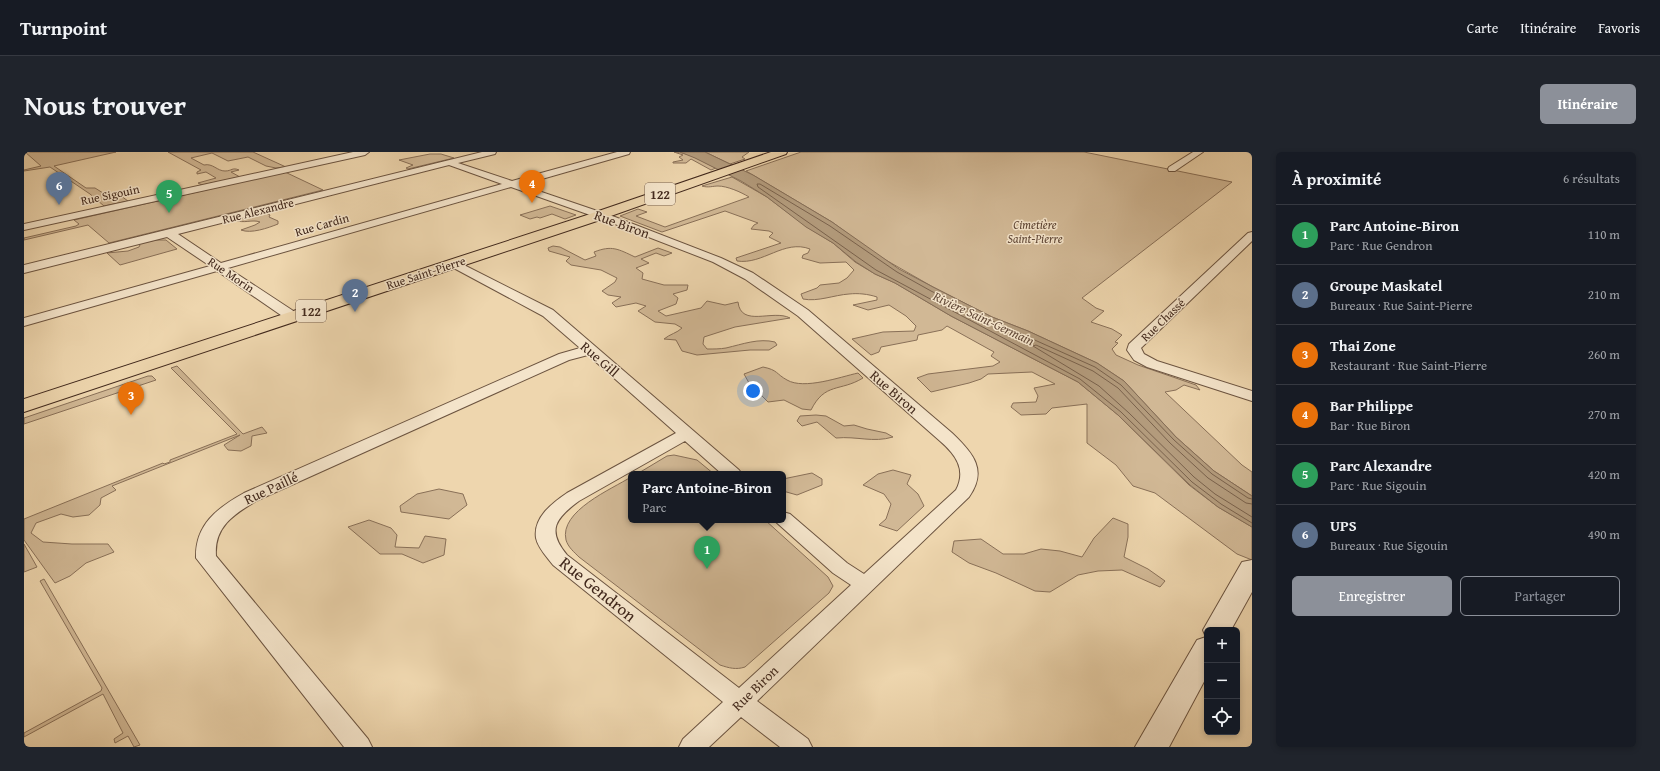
<!DOCTYPE html>
<html lang="fr">
<meta charset="utf-8">
<style>
body{margin:0;font-family:"Gentium Book Plus",serif;background:#20242c;color:#f1f3f6}
.controls{position:absolute;right:12px;bottom:12px;display:grid;overflow:hidden;border-radius:6px;box-shadow:0 2px 6px #0003}
.controls button{width:36px;height:36px;display:grid;place-items:center;padding:0;border:0;border-bottom:1px solid #363941;background:#171b24;color:#f1f3f6;font:20px sans-serif}
.you{position:absolute;left:729px;top:239px;width:14px;height:14px;margin:-10px;border:3px solid #fff;border-radius:50%;background:#1a73e8;box-shadow:0 0 0 6px #1a73e833}
.badge{display:grid;place-items:center;width:26px;height:26px;border-radius:50%;background:#8c9099;color:#fff;font-size:13px;font-weight:700}
.pin{position:absolute;translate:-50% -33px;filter:drop-shadow(0 1px 2px #0008)}
.pin::after{content:'';position:absolute;top:21px;width:14px;height:12px;background:inherit;clip-path:polygon(0 0,100% 0,50% 100%)}
.popup{position:absolute;left:604px;top:319px;width:158px;height:52px;box-sizing:border-box;display:grid;place-content:center;border-radius:6px;background:#171b24;filter:drop-shadow(0 1px 3px #0005);font-size:13px;white-space:nowrap;color:#9ea1a6}
.popup b{font-size:15px;color:#f1f3f6}
.popup::after{content:'';position:absolute;left:50%;top:100%;margin-left:-8px;border:8px solid transparent;border-top-color:#171b24}
.list{margin:0;padding:0;list-style:none}
h2{display:flex;justify-content:space-between;align-items:center;height:52px;margin:0;padding:0 16px;font-size:17px}
h2 small{font-size:13px;font-weight:400;color:#9ea1a6}
.list li{display:grid;grid-template-columns:26px 1fr auto;gap:12px;align-items:center;box-sizing:border-box;height:60px;padding:0 16px;border-top:1px solid #363941}
.list b{display:block;font-size:15px;white-space:nowrap}
.list p{margin:0;font-size:13px;white-space:nowrap;color:#9ea1a6}
.list em{font-size:13px;font-style:normal;color:#9ea1a6}
.actions{display:flex;gap:8px;padding:12px 16px}
.actions a{flex:1;padding:9px 0;border:1px solid #8c9099;border-radius:6px;text-align:center;font-size:14px;color:#8c9099}
.actions .main{background:#8c9099;color:#fff}
.icon{flex:none;width:22px;height:22px;fill:none;stroke:currentColor;stroke-width:2;stroke-linecap:round;stroke-linejoin:round}
.map{position:relative;flex:none;width:1228px;height:595px;overflow:hidden;border-radius:6px}
header{display:flex;align-items:center;gap:24px;box-sizing:border-box;height:56px;padding:0 20px;background:#171b24;border-bottom:1px solid #363941}
header strong{font-size:19px}
nav{display:flex;gap:22px;margin-inline-start:auto;font-size:14px}
.intro{display:flex;align-items:center;justify-content:space-between;box-sizing:border-box;height:96px;padding:0 24px}
h1{margin:0;font-size:28px}
.button{padding:10px 18px;border-radius:6px;background:#8c9099;color:#fff;font-size:14px;font-weight:700}
main{display:flex;gap:24px;padding:0 24px}
aside{flex:1;background:#171b24;border-radius:6px;box-shadow:0 2px 6px #0003}
.map>svg:first-child{display:block}
.green{fill:#d1b895;stroke:#897058}
.water{fill:#b39b7c;stroke:#856d56}
.lines{fill:none;stroke-linecap:round;stroke-linejoin:round}
.shore{stroke:#7a624c;stroke-width:1}
.minor-casing{stroke:#6c5440;stroke-width:2}
.tertiary-casing{stroke:#6c5440;stroke-width:2}
.primary-casing{stroke:#41281c;stroke-width:2}
.minor{fill:#f4e4ca;fill-rule:evenodd}
.tertiary{fill:#f4e4ca;fill-rule:evenodd}
.primary{fill:#eed6ae;fill-rule:evenodd}
.labels{text-anchor:middle;stroke-width:3;stroke-linejoin:round;paint-order:stroke}
.far-street-label{font-size:12px;fill:#41281c;stroke:#f4e4ca}
.far-park-label{font-size:12px;font-style:italic;fill:#5e4534;stroke:#f4e4ca}
.shield{fill:#f4e4ca;stroke:#776050;stroke-width:1}
.shield-label{font-size:13px;font-weight:bold;fill:#41281c}
.far-water-label{font-size:13px;font-style:italic;fill:#634a39;stroke:#f4e4ca}
.street-label{font-size:14px;fill:#41281c;stroke:#f4e4ca}
.near-street-label{font-size:17px;fill:#41281c;stroke:#f4e4ca}
</style>
<header>
<strong>Turnpoint</strong>
<nav><a>Carte</a><a>Itinéraire</a><a>Favoris</a></nav>
</header>
<div class="intro"><h1>Nous trouver</h1><a class="button">Itinéraire</a></div>
<main>
<div class="map">
<svg width="1228" height="595" viewBox="0 0 1228 595">
<rect width="100%" height="100%" fill="#eed6ae"/>
<filter id="stains"><feTurbulence type="fractalNoise" baseFrequency=".005" numOctaves="4"/><feColorMatrix values="0 0 0 0 .2 0 0 0 0 .09 0 0 0 0 .02 0 0 0 .5 -.17"/></filter>
<radialGradient id="worn" r=".72"><stop offset=".6" stop-color="#630" stop-opacity="0"/><stop offset="1" stop-color="#630" stop-opacity=".3"/></radialGradient>
<g class="green">
<path d="M 1,0 L 92,0 L 30,14 L 62,36 L 71,36 L 87,46 L 97,44 L 104,49 L 80,54 L 66,42 L 26,15 L 0,19 L 0,18 L 17,14 Z"/>
<path d="M 144,0 L 229,0 L 262,15 L 252,16 L 242,14 L 224,5 L 204,9 L 188,1 L 167,6 L 180,13 C 189,11 193,19 201,19 C 208,19 208,15 215,18 L 207,20 L 216,25 L 178,33 L 174,31 L 192,26 L 182,20 L 173,22 L 173,20 L 177,18 Z"/>
<path d="M 650,0 C 665,0 679,10 692,16 L 687,18 L 667,7 L 662,11 L 649,11 L 649,10 L 659,8 L 655,5 L 659,3 Z"/>
<path d="M 681,0 L 725,0 L 718,5 L 721,7 L 706,12 Z"/>
<path d="M 777,0 L 1060,0 L 1208,30 L 1058,146 L 1072,156 L 1080,159 L 1067,170 L 1088,177 L 1098,183 L 1091,190 L 1094,191 L 1088,197 L 1092,203 L 1114,213 L 1172,233 L 1176,238 L 1160,233 L 1152,238 L 1141,240 L 1218,313 L 1228,320 L 1228,344 L 1190,319 L 1152,285 L 1100,229 L 1073,211 L 1004,179 L 968,165 L 909,135 L 853,103 L 808,70 L 722,19 Z"/>
<path d="M 406,2 L 417,2 L 430,6 L 384,17 L 382,16 L 389,13 L 375,8 Z"/>
<path d="M 261,20 L 299,38 L 85,91 L 64,73 L 0,88 L 0,86 L 52,74 L 55,72 L 50,68 Z"/>
<path d="M 708,25 L 743,45 L 783,75 L 809,91 L 831,110 L 851,122 L 871,131 L 927,164 L 1054,230 L 1094,263 L 1165,333 L 1194,355 L 1228,375 L 1228,408 L 1213,402 L 1131,341 L 1109,334 L 1092,313 L 1063,291 L 1063,252 L 1028,256 L 1022,262 L 997,263 L 987,255 L 989,251 L 1012,250 L 1014,244 L 1010,236 L 1031,232 L 1008,220 L 964,222 L 957,227 L 945,231 L 907,240 L 893,226 L 904,222 L 969,214 L 976,210 L 967,204 L 970,200 L 923,174 L 918,178 L 894,183 L 893,188 L 857,195 L 855,200 L 847,203 L 828,187 L 859,180 L 890,179 L 892,174 L 882,164 L 865,153 L 844,158 L 829,153 L 853,148 L 853,145 C 844,142 834,141 825,142 C 810,143 794,150 779,147 L 777,142 L 793,136 L 796,133 L 815,131 L 823,126 L 830,118 L 822,110 L 796,111 L 778,106 L 779,103 L 784,101 L 786,97 C 760,87 739,113 713,109 L 712,106 L 757,91 L 745,85 L 749,81 L 745,79 L 727,77 L 730,73 L 734,71 L 701,59 L 638,80 L 596,64 L 614,57 L 623,60 L 612,64 L 641,75 L 725,45 C 717,40 703,34 694,34 C 689,34 684,36 678,34 Z"/>
<path d="M 526,54 L 552,63 L 541,67 L 528,62 L 516,66 L 513,65 L 506,67 L 496,63 Z"/>
<path d="M 242,61 L 246,63 L 245,65 L 254,69 L 254,72 C 244,76 227,82 217,78 L 231,73 L 236,70 C 228,67 220,72 211,68 Z"/>
<path d="M 132,88 L 142,88 L 153,97 L 96,113 L 83,101 L 104,99 L 115,95 L 116,93 L 113,92 Z"/>
<path d="M 529,94 L 536,95 L 561,108 L 572,104 L 570,100 C 588,93 594,97 611,105 L 634,96 L 648,101 L 640,104 L 632,101 L 617,107 L 625,111 L 612,116 L 619,121 L 618,127 L 640,133 L 664,133 L 663,138 L 649,142 L 654,146 L 652,152 L 634,159 L 642,164 L 677,156 L 683,149 L 701,153 L 714,150 C 717,176 749,157 766,166 L 711,175 L 680,185 L 679,192 L 683,197 C 690,197 696,197 702,196 C 719,192 735,186 751,190 L 753,193 L 745,198 L 726,198 L 673,203 L 658,199 L 652,188 L 640,187 C 646,182 653,181 658,176 L 651,172 L 631,170 L 614,159 L 622,154 L 612,151 L 592,155 L 588,151 L 597,145 L 584,143 L 578,139 L 591,130 L 593,126 L 577,118 L 547,113 L 542,109 L 546,105 L 525,99 L 524,96 Z"/>
<path d="M 153,214 L 219,282 L 238,275 L 243,281 L 228,284 L 227,294 L 217,299 L 204,298 L 200,293 L 216,283 L 88,334 L 92,338 L 77,346 L 76,353 L 65,363 L 49,365 L 37,362 L 12,371 L 7,381 L 19,390 L 48,392 L 84,392 L 90,400 L 62,411 L 46,424 L 31,431 L 0,388 L 0,367 L 139,311 L 140,312 L 146,310 L 146,308 L 213,282 L 147,216 Z"/>
<path d="M 739,215 C 754,218 752,222 763,228 C 780,238 816,225 834,221 L 839,226 C 816,240 801,230 787,258 L 778,257 L 760,248 L 744,250 L 725,231 L 720,222 Z"/>
<path d="M 124,224 L 128,224 L 132,228 L 0,272 L 0,266 Z"/>
<path d="M 792,263 L 802,264 L 820,274 L 830,273 L 843,277 L 862,281 L 869,285 C 849,291 833,284 812,286 L 793,270 L 778,274 L 773,269 L 776,264 Z"/>
<path d="M 650,303 L 673,308 L 690,322 L 613,322 L 643,304 Z"/>
<path d="M 869,318 L 887,323 L 883,332 L 894,342 L 900,354 L 873,379 L 855,373 L 862,367 L 867,352 L 860,342 L 839,333 L 854,322 Z"/>
<path d="M 788,321 L 798,327 L 798,333 L 773,343 L 759,339 L 759,327 Z"/>
<path d="M 607,325 L 607,368 L 741,368 L 804,425 L 809,434 L 805,441 L 721,515 C 712,518 705,516 696,513 L 555,405 C 550,400 544,395 542,388 C 535,359 588,337 607,325 Z"/>
<path d="M 415,337 L 439,342 L 443,353 L 425,367 L 377,360 L 376,354 L 393,342 Z"/>
<path d="M 1089,366 L 1104,372 L 1104,385 L 1100,405 L 1124,417 L 1141,429 L 1136,435 L 1098,418 L 1074,419 L 1054,423 L 1026,440 L 1011,439 L 972,421 L 945,411 L 928,400 L 930,389 L 957,387 L 979,402 L 1000,402 L 1017,397 L 1036,399 L 1058,405 L 1070,386 Z"/>
<path d="M 345,368 L 367,376 L 373,383 L 371,395 L 395,396 L 401,384 L 422,387 L 420,403 L 399,411 L 378,402 L 356,402 L 324,375 Z"/>
<path d="M 0,392 L 13,415 L 0,420 Z"/>
<path d="M 20,427 L 116,593 L 110,595 L 104,584 L 91,591 L 90,587 L 99,581 L 79,542 L 0,585 L 0,581 L 77,539 L 78,536 L 16,429 Z"/>
</g>
<path class="water" d="M 656,0 L 681,0 L 729,23 L 808,70 L 875,117 L 909,135 L 968,165 L 1004,179 L 1073,211 L 1100,229 L 1152,285 L 1190,319 L 1228,344 L 1228,375 L 1194,355 L 1166,333 L 1094,263 L 1054,230 L 927,164 L 871,131 L 851,122 L 832,110 L 809,91 L 782,75 L 743,45 L 717,29 L 671,6 Z"/>
<g class="lines">
<g class="shore">
<path d="M 1228,347 L 1224,346 L 1188,322 L 1150,288 L 1097,233 L 1071,215 L 966,168 L 907,139 L 873,120 L 806,74 L 736,32 L 733,32 L 734,35 L 852,118 L 1056,227 L 1097,260 L 1168,330 L 1197,352 L 1228,371"/>
<path d="M 1228,352 L 1222,351 L 1184,326 L 1146,291 L 1094,236 L 1069,219 L 1012,193 L 1009,194 L 1075,234 L 1105,261 L 1170,325 L 1191,342 L 1228,365"/>
</g>
<g class="minor-casing">
<g id="minor">
<path d="M 329,0 L 345,0 L 341,3 L 0,78 L 0,72 Z"/>
<path d="M 458,0 L 472,0 L 471,2 L 434,11 L 488,29 L 593,0 L 606,0 L 605,2 L 497,33 L 591,65 L 697,106 L 729,121 L 784,158 L 928,281 C 949,301 964,318 945,345 L 733,549 L 784,587 L 788,595 L 756,595 L 717,565 L 685,595 L 655,595 L 659,587 L 699,550 L 529,413 C 523,405 514,396 512,386 C 509,366 528,351 543,341 L 652,281 L 564,203 L 545,208 L 232,349 C 209,363 190,375 192,404 L 344,587 L 348,595 L 320,595 L 172,406 C 171,373 193,356 220,341 L 535,202 L 556,196 L 519,164 L 426,114 L 424,112 L 426,110 L 430,108 L 529,158 L 715,318 L 718,322 L 698,322 L 661,289 L 555,349 C 532,366 522,378 543,403 L 715,536 L 827,433 L 809,421 L 752,370 L 751,368 L 759,368 L 759,360 L 766,362 L 823,411 L 840,422 L 932,338 C 943,317 931,302 916,289 L 774,164 L 721,127 L 689,110 L 583,69 L 487,35 L 204,116 L 274,162 L 276,165 L 274,168 L 264,168 L 193,119 L 0,174 L 0,166 L 186,114 L 143,85 L 0,121 L 0,113 ZM 425,13 L 478,32 L 197,111 L 154,82 Z"/>
<path d="M 1169,0 L 1179,0 L 1151,19 L 1145,19 L 1144,17 L 1145,15 Z"/>
<path d="M 1228,80 L 1228,89 L 1117,196 L 1120,202 L 1133,209 L 1228,239 L 1228,249 L 1123,215 L 1110,208 L 1103,198 L 1105,192 L 1224,81 Z"/>
</g>
</g>
<g class="tertiary-casing">
<path id="tertiary" d="M 1228,408 L 1228,440 L 1207,478 L 1183,478 L 1183,524 L 1145,595 L 1111,595 L 1173,488 L 1182,485 L 1179,478 L 1218,410 Z"/>
</g>
<g class="primary-casing">
<path id="primary" d="M 747,0 L 763,0 L 762,2 L 570,70 L 0,260 L 0,247 L 560,64 Z"/>
</g>
<use href="#minor" class="minor"/>
<use href="#tertiary" class="tertiary"/>
<use href="#primary" class="primary"/>
</g>
<g class="labels">
<g class="far-street-label">
<text transform="translate(86 43) rotate(-12)" y="4">Rue Sigouin</text>
<text transform="translate(234 59) rotate(-14)" y="4">Rue Alexandre</text>
<text transform="translate(298 73) rotate(-16)" y="4">Rue Cardin</text>
<text transform="translate(402 121) rotate(-18)" y="4">Rue Saint-Pierre</text>
<text transform="translate(207 123) rotate(34)" y="4">Rue Morin</text>
<text transform="translate(1139 168) rotate(-44)" y="4">Rue Chassé</text>
</g>
<g class="far-park-label">
<text x="1011" y="77">Cimetière<tspan x="1011" dy="14">Saint-Pierre</tspan></text>
</g>
<g class="shield">
<rect x="621" y="31" width="30" height="22" rx="3"/>
<rect x="272" y="148" width="30" height="22" rx="3"/>
</g>
<g class="shield-label">
<text x="636" y="47">122</text>
<text x="287" y="164">122</text>
</g>
<g class="far-water-label">
<text transform="translate(960 166) rotate(25)" y="5">Rivière Saint-Germain</text>
</g>
<g class="street-label">
<text transform="translate(598 72) rotate(20)" y="5">Rue Biron</text>
<text transform="translate(576 207) rotate(41)" y="5">Rue Gill</text>
<text transform="translate(870 240) rotate(41)" y="5">Rue Biron</text>
<text transform="translate(247 336) rotate(-25)" y="5">Rue Paillé</text>
<text transform="translate(731 536) rotate(-44)" y="5">Rue Biron</text>
</g>
<g class="near-street-label">
<text transform="translate(574 437) rotate(39)" y="6">Rue Gendron</text>
</g>
</g>
<rect width="100%" height="100%" filter="url(#stains)"/>
<rect width="100%" height="100%" fill="url(#worn)"/>
</svg>
<div class="controls">
<button>+</button>
<button>−</button>
<button><svg class="icon" aria-label="locate" viewBox="0 0 24 24"><circle cx="12" cy="12" r="6"/><path d="M12 2v4M12 18v4M2 12h4M18 12h4"/></svg></button>
</div>
<div class="you"></div>
<div class="pin badge" style="left:683px;top:417px;background:#2e9e5b">1</div>
<div class="popup"><b>Parc Antoine-Biron</b>Parc</div>
<div class="pin badge" style="left:331px;top:160px;background:#5c6f8a">2</div>
<div class="pin badge" style="left:107px;top:263px;background:#e8710a">3</div>
<div class="pin badge" style="left:508px;top:51px;background:#e8710a">4</div>
<div class="pin badge" style="left:145px;top:61px;background:#2e9e5b">5</div>
<div class="pin badge" style="left:35px;top:53px;background:#5c6f8a">6</div>
</div>
<aside>
<h2>À proximité<small>6 résultats</small></h2>
<ul class="list">
<li><span class="badge" style="background:#2e9e5b">1</span><div><b>Parc Antoine-Biron</b><p>Parc · Rue Gendron</p></div><em>110 m</em></li>
<li><span class="badge" style="background:#5c6f8a">2</span><div><b>Groupe Maskatel</b><p>Bureaux · Rue Saint-Pierre</p></div><em>210 m</em></li>
<li><span class="badge" style="background:#e8710a">3</span><div><b>Thai Zone</b><p>Restaurant · Rue Saint-Pierre</p></div><em>260 m</em></li>
<li><span class="badge" style="background:#e8710a">4</span><div><b>Bar Philippe</b><p>Bar · Rue Biron</p></div><em>270 m</em></li>
<li><span class="badge" style="background:#2e9e5b">5</span><div><b>Parc Alexandre</b><p>Parc · Rue Sigouin</p></div><em>420 m</em></li>
<li><span class="badge" style="background:#5c6f8a">6</span><div><b>UPS</b><p>Bureaux · Rue Sigouin</p></div><em>490 m</em></li>
</ul>
<div class="actions"><a class="main">Enregistrer</a><a>Partager</a></div>
</aside>
</main>
